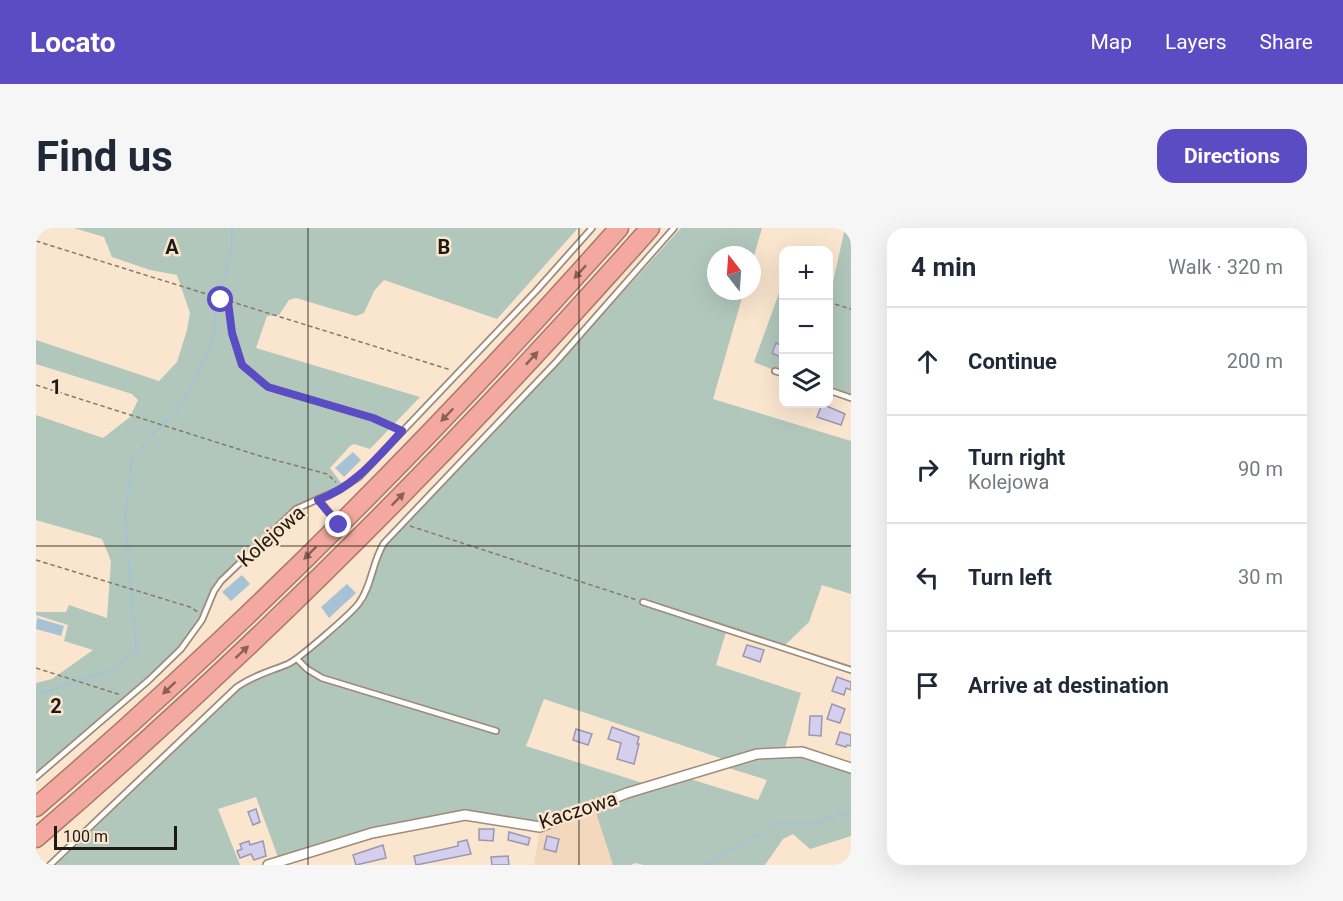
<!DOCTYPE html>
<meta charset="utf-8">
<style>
body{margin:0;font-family:Roboto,sans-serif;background:#f6f6f7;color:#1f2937}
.controls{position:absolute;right:18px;top:18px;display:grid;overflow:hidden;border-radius:12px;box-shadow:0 6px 24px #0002}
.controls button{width:54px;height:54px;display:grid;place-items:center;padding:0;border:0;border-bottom:2px solid #e0e1e3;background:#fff;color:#1f2937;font:30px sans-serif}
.compass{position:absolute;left:671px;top:18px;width:54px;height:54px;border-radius:50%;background:#fff;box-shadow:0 6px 24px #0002;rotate:343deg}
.scale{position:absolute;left:18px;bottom:15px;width:123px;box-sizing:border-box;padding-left:6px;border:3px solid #201911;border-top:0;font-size:16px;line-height:21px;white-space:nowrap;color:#201911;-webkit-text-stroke:4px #fae5cf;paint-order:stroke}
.stop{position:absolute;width:18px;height:18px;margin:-14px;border:4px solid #5c4cc4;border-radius:50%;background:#fff}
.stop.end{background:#5c4cc4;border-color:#fff;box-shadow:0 2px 6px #0008}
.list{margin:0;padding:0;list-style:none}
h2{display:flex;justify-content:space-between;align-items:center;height:78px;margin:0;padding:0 24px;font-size:26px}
h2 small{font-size:20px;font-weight:400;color:#747a83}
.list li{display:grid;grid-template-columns:39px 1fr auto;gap:18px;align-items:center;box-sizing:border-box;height:108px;padding:0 24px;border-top:2px solid #e0e1e3}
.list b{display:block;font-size:22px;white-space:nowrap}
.list p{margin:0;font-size:20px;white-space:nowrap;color:#747a83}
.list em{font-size:20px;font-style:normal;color:#747a83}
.icon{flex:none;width:33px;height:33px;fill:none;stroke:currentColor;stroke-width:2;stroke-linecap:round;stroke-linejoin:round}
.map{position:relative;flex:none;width:815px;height:637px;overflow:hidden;border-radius:18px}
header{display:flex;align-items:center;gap:36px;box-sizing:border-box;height:84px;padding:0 30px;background:#5c4cc4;color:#fff}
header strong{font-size:28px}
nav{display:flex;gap:33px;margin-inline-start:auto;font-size:21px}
.intro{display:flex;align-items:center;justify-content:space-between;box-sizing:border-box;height:144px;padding:0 36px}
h1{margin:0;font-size:42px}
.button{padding:15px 27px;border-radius:18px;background:#5c4cc4;color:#fff;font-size:21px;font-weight:700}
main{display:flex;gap:36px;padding:0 36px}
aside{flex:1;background:#fff;border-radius:18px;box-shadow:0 6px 24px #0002}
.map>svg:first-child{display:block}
.built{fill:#f4d8bd}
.green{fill:#b1c7bc}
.water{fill:#a6c2d4}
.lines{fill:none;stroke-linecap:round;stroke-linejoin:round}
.stream{stroke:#a6c2d4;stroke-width:2}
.building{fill:#d3cfed;stroke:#9a97b0;stroke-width:1.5}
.lane-casing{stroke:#9f8b77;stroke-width:8}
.street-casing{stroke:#9f8b77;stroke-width:12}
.highway-casing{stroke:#a9776d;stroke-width:21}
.path{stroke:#86796a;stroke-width:1.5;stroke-dasharray:4.5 3;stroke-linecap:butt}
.lane{stroke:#fff;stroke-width:4.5}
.street{stroke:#fff;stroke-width:9}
.highway{stroke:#f3a99f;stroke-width:18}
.oneway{fill:#8a6158}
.route{stroke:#5c4cc4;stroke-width:8}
.grid{fill:none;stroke:#201911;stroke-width:1.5;stroke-opacity:0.55}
.labels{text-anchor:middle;stroke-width:5;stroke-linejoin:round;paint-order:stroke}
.street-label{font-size:20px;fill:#201911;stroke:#fae5cf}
.grid-label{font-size:20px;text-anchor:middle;font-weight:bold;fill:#201911;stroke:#fae5cf;stroke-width:5;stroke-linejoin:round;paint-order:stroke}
</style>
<header>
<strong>Locato</strong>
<nav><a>Map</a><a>Layers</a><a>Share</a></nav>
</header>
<div class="intro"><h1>Find us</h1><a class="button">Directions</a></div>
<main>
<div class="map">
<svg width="815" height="637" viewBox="0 0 815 637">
<rect width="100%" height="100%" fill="#fae5cf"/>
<path class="built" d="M 559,582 L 577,637 L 498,637 L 504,601 Z"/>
<g class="green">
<path d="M 38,0 L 542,0 L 461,91 L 348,52 L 338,63 L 328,85 L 320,88 L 260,70 L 253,72 L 243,87 L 231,88 L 220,120 L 384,169 L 334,221 L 318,216 L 314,218 L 294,240 L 306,256 L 291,265 L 266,275 L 252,285 L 225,309 L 183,352 L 158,402 L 140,423 L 111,451 L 0,544 L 0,455 L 16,451 L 57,422 L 28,413 L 32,397 L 0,387 L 0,384 L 30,384 L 33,377 L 71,390 L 75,333 L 66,311 L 0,292 L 0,187 L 67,210 L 94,189 L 102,172 L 96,166 L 0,136 L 0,112 L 123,153 L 141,134 L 151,102 L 154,85 L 141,47 L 114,42 L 76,29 L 68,9 Z"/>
<path d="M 645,0 L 726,0 L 716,35 L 716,27 L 680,27 L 680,63 L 708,63 L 677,171 L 815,213 L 815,366 L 786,357 L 773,394 L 747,419 L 691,401 L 680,437 L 765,465 L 749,520 L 720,523 L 693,533 L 508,471 L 490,518 L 613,557 L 503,596 L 429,585 L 243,632 L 220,569 L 182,581 L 204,637 L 20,637 L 204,461 L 224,449 L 263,434 L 299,404 L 328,375 L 334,362 L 341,335 L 352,315 L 531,126 Z"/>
<path d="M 809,0 L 815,0 L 815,173 L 793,165 L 793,72 Z"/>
<path d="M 746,57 L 748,58 L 747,146 L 718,134 Z"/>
<path d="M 765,526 L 815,545 L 815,608 L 774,621 L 757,606 L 747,611 L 729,637 L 608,637 L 599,635 L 595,637 L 577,637 L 559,582 L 593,568 L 651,550 L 722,572 L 731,552 L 689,539 L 721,529 Z"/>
</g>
<g class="water">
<path d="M 317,224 L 325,232 L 308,249 L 299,240 Z"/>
<path d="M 206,347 L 214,356 L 195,373 L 186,364 Z"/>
<path d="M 311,356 L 320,365 L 293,390 L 285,379 Z"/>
<path d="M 1,390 L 28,398 L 25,408 L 0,401 Z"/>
</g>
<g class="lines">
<g class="stream">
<path d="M 0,467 L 75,442 L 100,423 L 89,288 L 97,228 L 148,174 L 176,115 L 182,71 L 194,31 L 196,0"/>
<path d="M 668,637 L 744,595 L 781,595 L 815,583"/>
</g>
</g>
<g class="building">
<path d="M 740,115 L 747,118 L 747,130 L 736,125 Z"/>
<path d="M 786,176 L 809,186 L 805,197 L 781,189 Z"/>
<path d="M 711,417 L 728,422 L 724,434 L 707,428 Z"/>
<path d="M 801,449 L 815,454 L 815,462 L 810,460 L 808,467 L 796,463 Z"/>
<path d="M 796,476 L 809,481 L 804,495 L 791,491 Z"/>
<path d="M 774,488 L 786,488 L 785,508 L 773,507 Z"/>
<path d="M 576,499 L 603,509 L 601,516 L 603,516 L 598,536 L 581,531 L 585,515 L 572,511 Z"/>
<path d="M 540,501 L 556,506 L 552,517 L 537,512 Z"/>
<path d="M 804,504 L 815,507 L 815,518 L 811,517 L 810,519 L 800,516 Z"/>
<path d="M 220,581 L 224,594 L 217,597 L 212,584 Z"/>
<path d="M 443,601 L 458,601 L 457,613 L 443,612 Z"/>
<path d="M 473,604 L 494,610 L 492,617 L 472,612 Z"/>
<path d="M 511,608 L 523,611 L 520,624 L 508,621 Z"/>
<path d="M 431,612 L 435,626 L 380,637 L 378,628 L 422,618 L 422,614 Z"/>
<path d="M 213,613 L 214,617 L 227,613 L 230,628 L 218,632 L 215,626 L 204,630 L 201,623 L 206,621 L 204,616 Z"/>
<path d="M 347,617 L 350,630 L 320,637 L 317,627 Z"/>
<path d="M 472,628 L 473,637 L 456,637 L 455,629 Z"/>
</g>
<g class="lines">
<g class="lane-casing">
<g id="lane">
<path d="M 739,143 L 748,146"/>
<path d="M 792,162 L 815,170"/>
<path d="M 282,271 L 302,295"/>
<path d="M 607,374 L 815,442"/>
<path d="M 261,431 L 271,441 L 286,450 L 460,503"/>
<path d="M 0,549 L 113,452 L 145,421 L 166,392 L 178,363 L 185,353 L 260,281 L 305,261 L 323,249 L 500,63 L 556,0"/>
<path d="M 14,637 L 201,459 C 220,446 233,444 252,436 C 263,431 316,385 323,375 C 336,358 336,334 348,315 L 521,133 L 638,0"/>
</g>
</g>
<g class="street-casing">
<path id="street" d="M 232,637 L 336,605 L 429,587 L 504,599 L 591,565 L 721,526 L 766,524 L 815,540"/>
</g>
<g class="highway-casing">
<g id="highway">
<path d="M 0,579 C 208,400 401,205 583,0"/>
<path d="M 0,610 C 219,422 423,216 614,0"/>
</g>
</g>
<g class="path">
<path d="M 0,13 L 415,142"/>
<path d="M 792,74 L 815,81"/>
<path d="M 193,76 L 196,105 L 206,137 L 232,159 L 337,190 L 360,200"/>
<path d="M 0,157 L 224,228 L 291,246 L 300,254"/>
<path d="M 374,298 L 601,372"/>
<path d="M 0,332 L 154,379 L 162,384"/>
<path d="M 0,440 L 85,467"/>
</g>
<use href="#lane" class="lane"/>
<use href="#street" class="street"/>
<use href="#highway" class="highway"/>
</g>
<defs><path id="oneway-solid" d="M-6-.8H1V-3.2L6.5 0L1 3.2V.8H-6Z" transform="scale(1.5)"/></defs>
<g class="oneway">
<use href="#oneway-solid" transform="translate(544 44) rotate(132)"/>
<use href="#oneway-solid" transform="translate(496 130) rotate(-47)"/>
<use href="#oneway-solid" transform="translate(411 187) rotate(134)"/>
<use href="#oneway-solid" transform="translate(362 271) rotate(-45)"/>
<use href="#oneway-solid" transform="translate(274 325) rotate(135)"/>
<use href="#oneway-solid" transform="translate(206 424) rotate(-43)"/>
<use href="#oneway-solid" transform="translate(133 460) rotate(137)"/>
</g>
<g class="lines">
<path class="route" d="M 185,72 L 192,74 L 196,105 L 206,137 L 232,159 L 337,190 L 366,203 C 341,230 318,259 282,272 L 303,297"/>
</g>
<path class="grid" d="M 272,0 L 272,637M 543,0 L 543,637M 0,318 L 815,318"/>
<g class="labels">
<g class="street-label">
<text transform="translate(235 308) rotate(-41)" y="7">Kolejowa</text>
<text transform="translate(542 582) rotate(-18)" y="7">Kaczowa</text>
</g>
</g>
<g class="grid-label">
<text x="136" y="26">A</text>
<text x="408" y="26">B</text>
<text x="20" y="166">1</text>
<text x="20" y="485">2</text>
</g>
</svg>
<div class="controls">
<button>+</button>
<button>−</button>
<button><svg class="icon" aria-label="layers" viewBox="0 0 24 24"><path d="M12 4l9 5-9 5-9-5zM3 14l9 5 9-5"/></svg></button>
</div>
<svg class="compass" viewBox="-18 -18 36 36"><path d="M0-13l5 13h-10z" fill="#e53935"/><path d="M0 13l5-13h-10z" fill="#747a83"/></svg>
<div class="scale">100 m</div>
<div class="stop" style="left:185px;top:72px"></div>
<div class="stop end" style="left:303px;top:297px"></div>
</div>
<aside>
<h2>4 min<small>Walk · 320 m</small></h2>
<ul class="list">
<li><svg class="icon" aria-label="ahead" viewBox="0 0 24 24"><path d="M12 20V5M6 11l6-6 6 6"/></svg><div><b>Continue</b></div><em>200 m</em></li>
<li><svg class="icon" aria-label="right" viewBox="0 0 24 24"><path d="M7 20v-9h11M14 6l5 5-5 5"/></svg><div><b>Turn right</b><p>Kolejowa</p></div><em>90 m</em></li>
<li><svg class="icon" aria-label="left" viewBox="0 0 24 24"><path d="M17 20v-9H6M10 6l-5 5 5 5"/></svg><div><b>Turn left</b></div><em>30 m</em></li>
<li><svg class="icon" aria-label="arrive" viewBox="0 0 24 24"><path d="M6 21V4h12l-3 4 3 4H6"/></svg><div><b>Arrive at destination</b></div></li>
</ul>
</aside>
</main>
